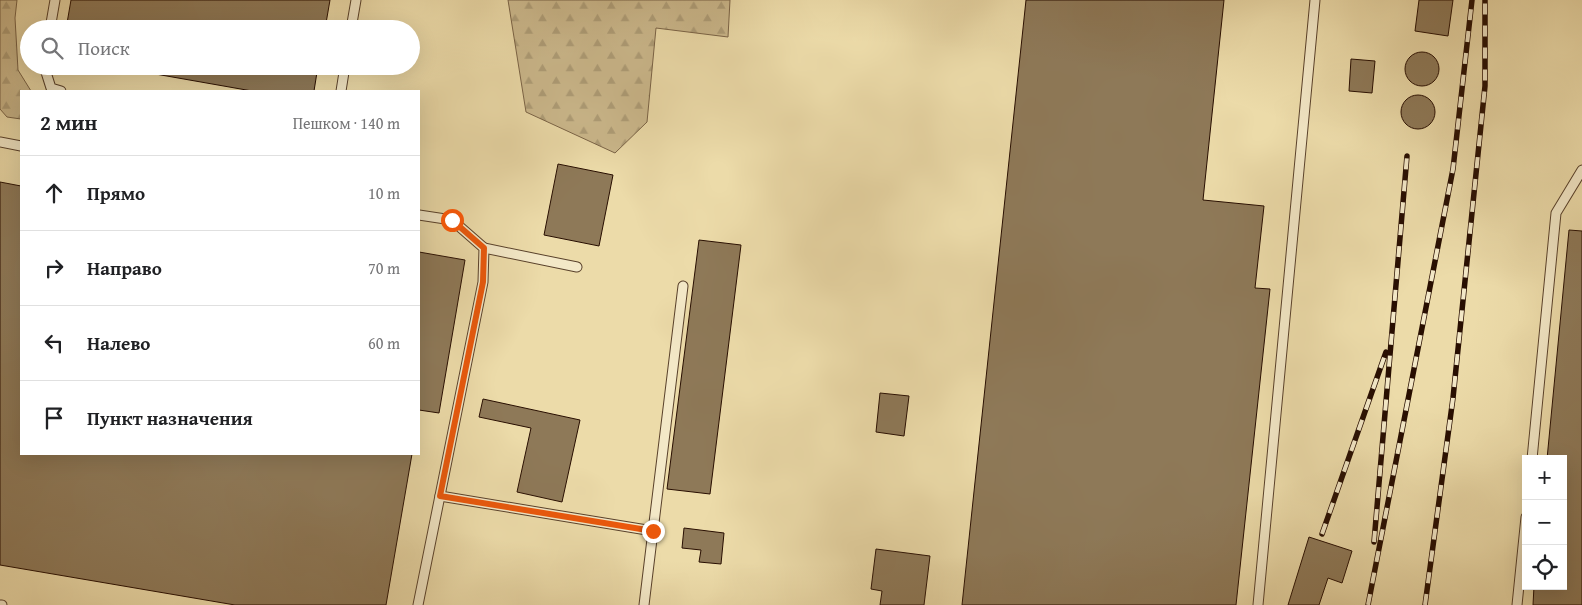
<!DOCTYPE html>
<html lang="ru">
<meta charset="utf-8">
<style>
body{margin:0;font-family:"Gentium Book Plus",serif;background:#f2f2f2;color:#202124}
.controls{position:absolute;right:15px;bottom:15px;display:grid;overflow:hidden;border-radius:0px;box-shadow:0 5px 20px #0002}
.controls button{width:45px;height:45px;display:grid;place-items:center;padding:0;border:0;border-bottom:1px solid #e0e0e0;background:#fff;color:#202124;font:25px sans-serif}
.stop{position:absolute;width:15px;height:15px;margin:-11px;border:4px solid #ea580c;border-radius:50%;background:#fff}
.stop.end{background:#ea580c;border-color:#fff;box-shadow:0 1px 5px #0008}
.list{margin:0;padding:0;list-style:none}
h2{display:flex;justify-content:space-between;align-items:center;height:65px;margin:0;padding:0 20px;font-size:21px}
h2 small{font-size:16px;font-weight:400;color:#757577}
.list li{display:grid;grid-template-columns:32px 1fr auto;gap:15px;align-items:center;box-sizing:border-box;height:75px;padding:0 20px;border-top:1px solid #e0e0e0}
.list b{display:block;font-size:19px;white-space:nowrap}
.list em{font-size:16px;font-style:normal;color:#757577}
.icon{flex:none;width:28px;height:28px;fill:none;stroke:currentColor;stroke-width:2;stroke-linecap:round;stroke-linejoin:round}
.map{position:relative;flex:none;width:1582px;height:605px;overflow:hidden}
.search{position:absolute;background:#fff;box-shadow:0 5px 20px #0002;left:20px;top:20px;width:400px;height:55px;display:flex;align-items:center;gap:12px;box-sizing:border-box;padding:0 18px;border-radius:28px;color:#757577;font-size:19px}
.panel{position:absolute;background:#fff;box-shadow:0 5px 20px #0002;left:20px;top:90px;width:400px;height:365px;border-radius:0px}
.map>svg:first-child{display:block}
.forest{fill:url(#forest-firs);stroke:#7a6346}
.building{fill:#8e7958;stroke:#280e01}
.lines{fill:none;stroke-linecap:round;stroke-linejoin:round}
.service-casing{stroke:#59412b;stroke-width:11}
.service{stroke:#f3e8c7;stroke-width:9}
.rail-casing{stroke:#280e01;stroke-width:5.5}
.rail{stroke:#f3e8c7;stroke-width:4;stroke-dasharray:11;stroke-linecap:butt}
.route{stroke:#ea580c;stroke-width:6}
</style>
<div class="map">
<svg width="1582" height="605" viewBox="0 0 1582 605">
<defs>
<pattern id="forest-firs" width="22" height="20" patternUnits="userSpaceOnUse" patternTransform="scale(1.25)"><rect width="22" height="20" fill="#cbb88c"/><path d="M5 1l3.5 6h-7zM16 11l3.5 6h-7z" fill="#ae9d77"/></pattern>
</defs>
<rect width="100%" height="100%" fill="#ecdba9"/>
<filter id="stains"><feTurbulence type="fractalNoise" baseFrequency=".004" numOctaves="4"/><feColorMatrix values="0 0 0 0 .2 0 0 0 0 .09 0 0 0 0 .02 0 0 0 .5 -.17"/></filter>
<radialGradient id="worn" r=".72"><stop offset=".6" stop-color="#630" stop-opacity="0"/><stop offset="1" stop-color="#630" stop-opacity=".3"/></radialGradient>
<g class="forest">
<path d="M 0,0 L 17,0 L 15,18 L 18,70 L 31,91 L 21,91 L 21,119 L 7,117 L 0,109 Z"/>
<path d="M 508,0 L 730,0 L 728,37 L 656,28 L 647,122 L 615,153 L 526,112 Z"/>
</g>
<g class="building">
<path d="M 71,0 L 330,0 L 325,29 L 66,29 Z"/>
<path d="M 1026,0 L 1224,0 L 1203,200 L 1264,206 L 1255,288 L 1270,289 L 1236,605 L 962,605 Z"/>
<path d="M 1419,0 L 1453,0 L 1448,36 L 1415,31 Z"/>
<circle cx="1422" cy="69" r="17"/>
<path d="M 1351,59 L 1375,61 L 1372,93 L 1349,91 Z"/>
<path d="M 110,66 L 318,66 L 314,91 L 252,91 Z"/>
<circle cx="1418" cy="112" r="17"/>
<path d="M 558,164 L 613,175 L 599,246 L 544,235 Z"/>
<path d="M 0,182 L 21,186 L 21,454 L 412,454 L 386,605 L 235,605 L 0,565 Z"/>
<path d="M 1569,230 L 1582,231 L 1582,605 L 1533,605 L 1534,586 L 1563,586 L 1563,459 L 1547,459 Z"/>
<path d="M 699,240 L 741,245 L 710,494 L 667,489 Z"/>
<path d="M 419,252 L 465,260 L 439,413 L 419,410 L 419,412 Z"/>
<path d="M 880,393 L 909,396 L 904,436 L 876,432 Z"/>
<path d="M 483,399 L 580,420 L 562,502 L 517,492 L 531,428 L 479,417 Z"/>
<path d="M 684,528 L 724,533 L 721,564 L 699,562 L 701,550 L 682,548 Z"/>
<path d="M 1309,537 L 1352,551 L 1342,583 L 1328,578 L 1319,605 L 1288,605 Z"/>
<path d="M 876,549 L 930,556 L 924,605 L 880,605 L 882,591 L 871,589 Z"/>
</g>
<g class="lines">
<g class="service-casing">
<g id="service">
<path d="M 50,29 L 55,0"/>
<path d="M 351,29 L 356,0"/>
<path d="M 44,66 L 51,88 L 61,91"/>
<path d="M 341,91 L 345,66"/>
<path d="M 0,142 L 21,146"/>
<path d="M 484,248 L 577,267"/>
<path d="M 1532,459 L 1556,213 L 1582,170"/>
<path d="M 440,496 L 653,531 L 644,605"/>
<path d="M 653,531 L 683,286"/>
<path d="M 0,605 L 2,605"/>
<path d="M 418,605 L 483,282 L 484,248 L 452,220 L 419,215"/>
<path d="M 1258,605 L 1315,0"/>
<path d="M 1517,605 L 1526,517"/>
</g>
</g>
<use href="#service" class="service"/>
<g class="rail-casing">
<g id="rail">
<path d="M 1322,534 L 1386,352"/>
<path d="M 1374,542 L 1407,156"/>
<path d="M 1368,605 L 1453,169 L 1472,0"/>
<path d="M 1425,605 L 1453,398 L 1485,86 L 1485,0"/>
</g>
</g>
<use href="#rail" class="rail"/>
</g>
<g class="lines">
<path class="route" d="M 452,220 L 484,248 L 483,282 L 440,496 L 653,531"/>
</g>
<rect width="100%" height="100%" filter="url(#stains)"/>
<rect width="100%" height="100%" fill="url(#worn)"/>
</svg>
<div class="controls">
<button>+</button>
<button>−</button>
<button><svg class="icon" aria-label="locate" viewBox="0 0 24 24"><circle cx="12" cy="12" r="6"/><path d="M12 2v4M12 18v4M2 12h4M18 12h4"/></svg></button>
</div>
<div class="stop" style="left:452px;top:220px"></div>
<div class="stop end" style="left:653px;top:531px"></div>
<div class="search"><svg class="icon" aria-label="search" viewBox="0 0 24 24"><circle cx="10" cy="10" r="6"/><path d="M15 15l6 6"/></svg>Поиск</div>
<section class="panel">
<h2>2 мин<small>Пешком · 140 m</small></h2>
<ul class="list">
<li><svg class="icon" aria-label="ahead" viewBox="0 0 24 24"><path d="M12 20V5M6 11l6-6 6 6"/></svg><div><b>Прямо</b></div><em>10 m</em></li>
<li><svg class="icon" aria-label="right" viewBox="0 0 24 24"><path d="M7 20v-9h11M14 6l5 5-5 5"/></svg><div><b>Направо</b></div><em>70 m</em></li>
<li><svg class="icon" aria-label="left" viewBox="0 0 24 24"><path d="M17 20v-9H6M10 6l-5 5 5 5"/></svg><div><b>Налево</b></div><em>60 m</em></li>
<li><svg class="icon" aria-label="arrive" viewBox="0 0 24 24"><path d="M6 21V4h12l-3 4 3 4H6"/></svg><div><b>Пункт назначения</b></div></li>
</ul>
</section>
</div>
